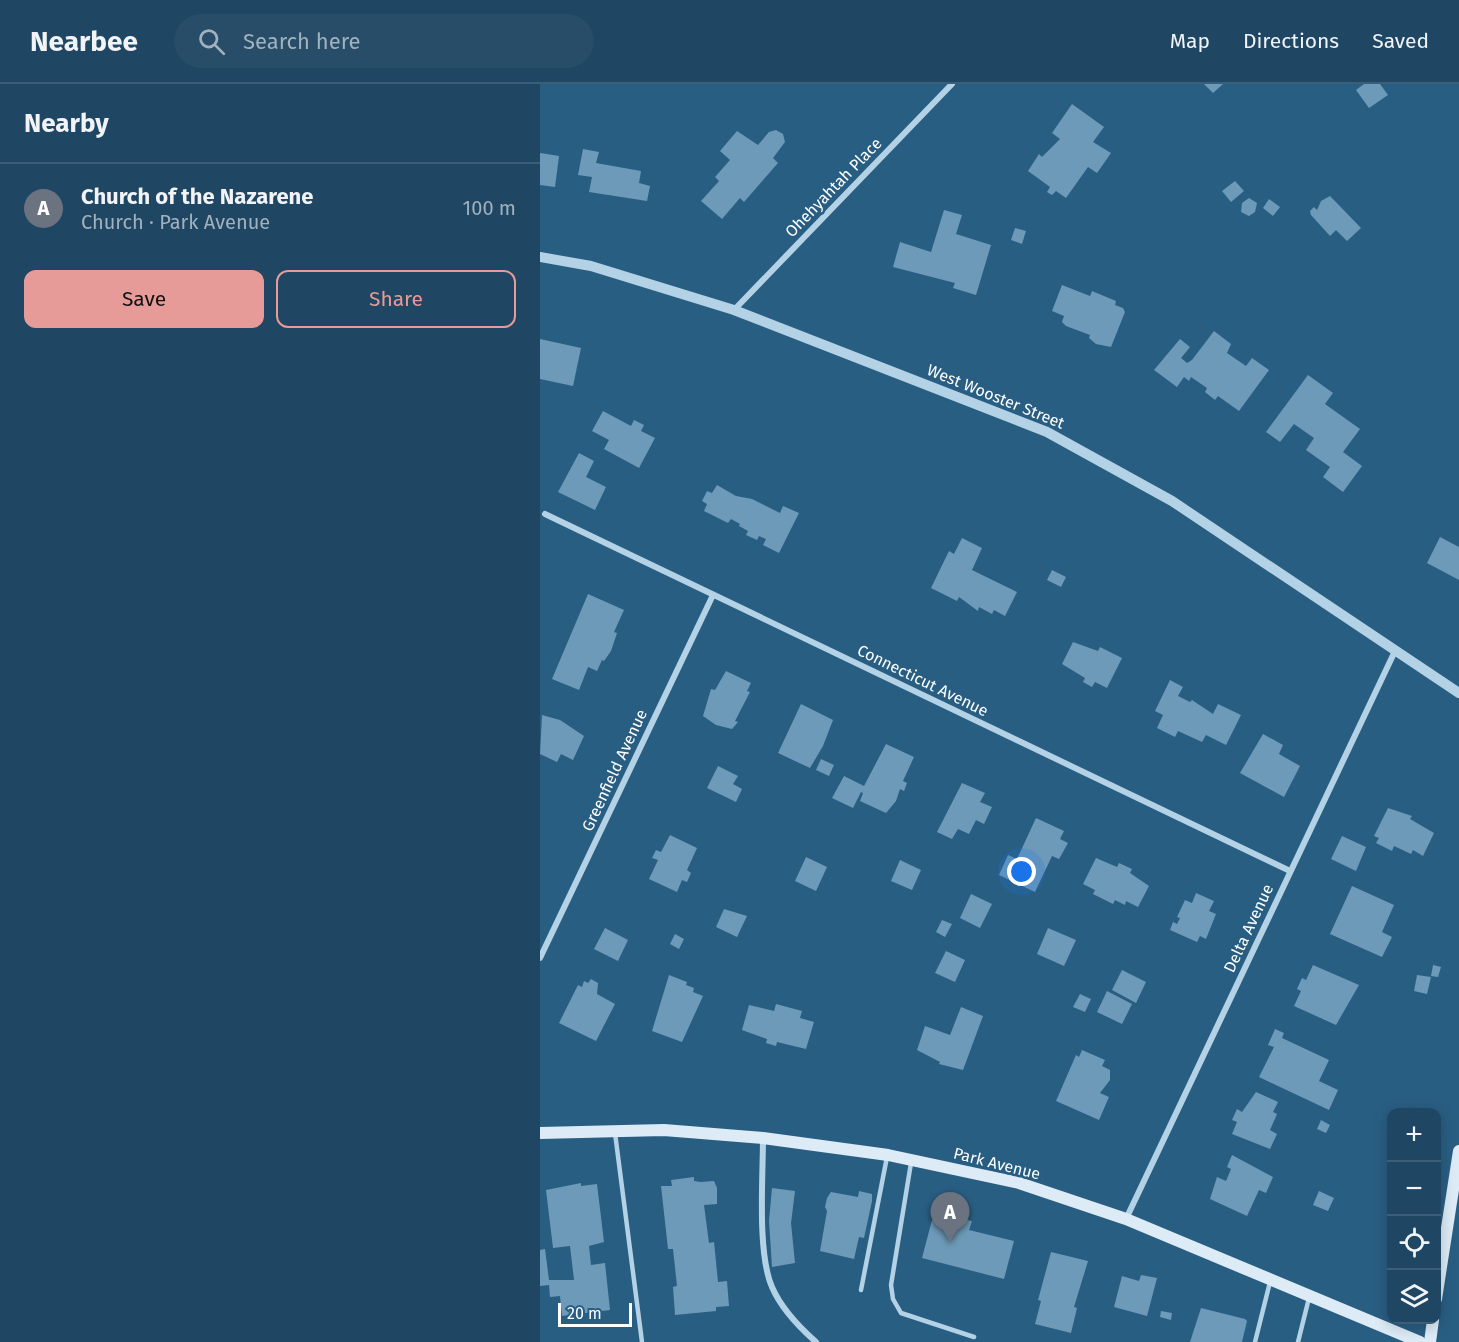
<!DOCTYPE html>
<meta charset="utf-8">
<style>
body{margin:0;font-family:"Fira Sans",sans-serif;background:#274d68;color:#f1f3f6}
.controls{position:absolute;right:18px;bottom:18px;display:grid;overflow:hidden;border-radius:12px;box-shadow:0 3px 15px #0003}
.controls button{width:54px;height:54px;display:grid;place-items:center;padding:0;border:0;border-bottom:2px solid #3c5e77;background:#1f4662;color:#f1f3f6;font:30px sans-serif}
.scale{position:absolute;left:18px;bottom:15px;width:74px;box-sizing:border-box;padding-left:6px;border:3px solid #fff;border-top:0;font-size:16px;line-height:21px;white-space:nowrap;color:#fff;-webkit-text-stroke:4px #295e83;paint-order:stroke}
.you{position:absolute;left:482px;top:788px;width:21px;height:21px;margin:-15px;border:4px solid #fff;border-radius:50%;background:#1a73e8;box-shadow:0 0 0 9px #1a73e833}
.badge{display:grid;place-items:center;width:39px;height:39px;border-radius:50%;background:#e69b98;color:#fff;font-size:20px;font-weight:700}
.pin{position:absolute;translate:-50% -50px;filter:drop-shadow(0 2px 3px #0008)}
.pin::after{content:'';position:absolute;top:32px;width:21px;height:18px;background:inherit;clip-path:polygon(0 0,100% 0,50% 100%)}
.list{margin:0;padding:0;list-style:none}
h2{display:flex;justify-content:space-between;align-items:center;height:78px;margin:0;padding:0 24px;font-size:26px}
h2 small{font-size:20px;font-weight:400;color:#a1b1be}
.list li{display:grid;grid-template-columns:39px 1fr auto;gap:18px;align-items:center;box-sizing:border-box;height:90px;padding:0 24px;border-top:2px solid #3c5e77}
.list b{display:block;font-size:22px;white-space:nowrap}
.list p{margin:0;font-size:20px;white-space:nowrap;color:#a1b1be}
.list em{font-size:20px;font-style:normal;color:#a1b1be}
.actions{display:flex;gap:12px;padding:18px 24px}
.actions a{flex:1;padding:14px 0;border:2px solid #e69b98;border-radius:12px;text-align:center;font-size:21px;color:#e69b98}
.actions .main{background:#e69b98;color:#111}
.icon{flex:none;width:33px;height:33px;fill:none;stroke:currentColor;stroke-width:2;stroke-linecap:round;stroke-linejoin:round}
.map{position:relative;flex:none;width:919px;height:1258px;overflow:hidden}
header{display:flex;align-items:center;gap:36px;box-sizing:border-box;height:84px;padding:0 30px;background:#1f4662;border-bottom:2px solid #3c5e77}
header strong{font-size:28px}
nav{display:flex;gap:33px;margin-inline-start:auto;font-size:21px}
.search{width:420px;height:54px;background:#274d68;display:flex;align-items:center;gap:15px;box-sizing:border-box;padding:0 21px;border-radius:33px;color:#a1b1be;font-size:22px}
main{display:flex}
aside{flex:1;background:#1f4662}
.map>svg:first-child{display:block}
.building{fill:#6d9ab8}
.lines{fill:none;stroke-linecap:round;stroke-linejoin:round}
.service{stroke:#b3d2e6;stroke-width:4.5}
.minor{stroke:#b3d2e6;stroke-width:6}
.tertiary{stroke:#b3d2e6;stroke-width:10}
.secondary{stroke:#dcebf6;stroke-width:12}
.labels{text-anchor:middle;stroke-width:5;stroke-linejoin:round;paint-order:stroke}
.street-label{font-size:16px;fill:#fff;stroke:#295e83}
</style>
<header>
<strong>Nearbee</strong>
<div class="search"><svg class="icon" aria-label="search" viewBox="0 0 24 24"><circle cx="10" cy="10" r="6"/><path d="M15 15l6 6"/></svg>Search here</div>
<nav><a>Map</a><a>Directions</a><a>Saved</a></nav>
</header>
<main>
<aside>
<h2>Nearby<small></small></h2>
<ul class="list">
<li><span class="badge" style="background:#6b7280">A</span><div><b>Church of the Nazarene</b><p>Church · Park Avenue</p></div><em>100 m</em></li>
</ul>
<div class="actions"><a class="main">Save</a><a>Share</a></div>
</aside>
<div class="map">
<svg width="919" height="1258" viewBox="0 0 919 1258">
<rect width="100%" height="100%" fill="#295e83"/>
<g class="building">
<path d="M 664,0 L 683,0 L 673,9 Z"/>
<path d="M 824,0 L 840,0 L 848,11 L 829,24 L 816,6 Z"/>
<path d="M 532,20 L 564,43 L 553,58 L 571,69 L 557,89 L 548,83 L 526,114 L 516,107 L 512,111 L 507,108 L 510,103 L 488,87 L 499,70 L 502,73 L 520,55 L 512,49 Z"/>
<path d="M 236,46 L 243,50 L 245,58 L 233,74 L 238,79 L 204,118 L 200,114 L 182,135 L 161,117 L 179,97 L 175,93 L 190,76 L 180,67 L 197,47 L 218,61 L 229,48 Z"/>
<path d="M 43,65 L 59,68 L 56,79 L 101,87 L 99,99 L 110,102 L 107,117 L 49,108 L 52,93 L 38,91 Z"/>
<path d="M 0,69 L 19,72 L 15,103 L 0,101 Z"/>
<path d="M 695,97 L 704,107 L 691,118 L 682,107 Z"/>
<path d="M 790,112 L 821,144 L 807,157 L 796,146 L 790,152 L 771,131 L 770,127 L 774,123 L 777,126 L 781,117 Z"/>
<path d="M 709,114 L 717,119 L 715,128 L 709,132 L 701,128 L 702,119 Z"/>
<path d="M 729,115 L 740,123 L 733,132 L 723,124 Z"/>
<path d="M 404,126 L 422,131 L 416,150 L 451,161 L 436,211 L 413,204 L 415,199 L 353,183 L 360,158 L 391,168 Z"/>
<path d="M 475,144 L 486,147 L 482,160 L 471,156 Z"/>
<path d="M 522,201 L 550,212 L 552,207 L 576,217 L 575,221 L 583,224 L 585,228 L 571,263 L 556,260 L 549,254 L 550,251 L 526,242 L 522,238 L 524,232 L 512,227 Z"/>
<path d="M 674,247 L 691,260 L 687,269 L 706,282 L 712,274 L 729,286 L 699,327 L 678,312 L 675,316 L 665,308 L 667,304 L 651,293 L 649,297 L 644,293 L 637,303 L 614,286 L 640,255 L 650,263 L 641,274 L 647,279 L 652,276 Z"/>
<path d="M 0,255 L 41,264 L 33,302 L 0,295 Z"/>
<path d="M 768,291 L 793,309 L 785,320 L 820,345 L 803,368 L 822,382 L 803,408 L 783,393 L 790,383 L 766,366 L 774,354 L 754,340 L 740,358 L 726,348 Z"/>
<path d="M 63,327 L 91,342 L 94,336 L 104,341 L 101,347 L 115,354 L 99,384 L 64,365 L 69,356 L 52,347 Z"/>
<path d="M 39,369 L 54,377 L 46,393 L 66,403 L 55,426 L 18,408 Z"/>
<path d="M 177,401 L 196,412 L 212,415 L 240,429 L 243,422 L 259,429 L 239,469 L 223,461 L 226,455 L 219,452 L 217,456 L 206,451 L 208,447 L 199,442 L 200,440 L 191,435 L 188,439 L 164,427 L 167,420 L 162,417 L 167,407 L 172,409 Z"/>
<path d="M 900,453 L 919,463 L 919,496 L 887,479 Z"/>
<path d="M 422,454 L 442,464 L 432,486 L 477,508 L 465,532 L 454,526 L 452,530 L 439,523 L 438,527 L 419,513 L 417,517 L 391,504 L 409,467 L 414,470 Z"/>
<path d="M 512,486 L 526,493 L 521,503 L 507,496 Z"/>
<path d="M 48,510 L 84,526 L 74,548 L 77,549 L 71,567 L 64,577 L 62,576 L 57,587 L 48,583 L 39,606 L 12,595 Z"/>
<path d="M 533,558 L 558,567 L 560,563 L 582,574 L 567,604 L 555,598 L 552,603 L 543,598 L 545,594 L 522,580 Z"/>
<path d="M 186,587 L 211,599 L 207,607 L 210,608 L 195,637 L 198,638 L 192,645 L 176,641 L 163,632 L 171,605 L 175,606 Z"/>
<path d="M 630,596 L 643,603 L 638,612 L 650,618 L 652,616 L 673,630 L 678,620 L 701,631 L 686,661 L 666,651 L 662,658 L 638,647 L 635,653 L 617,644 L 623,631 L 615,627 Z"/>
<path d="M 261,620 L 293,636 L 283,662 L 270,684 L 238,669 Z"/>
<path d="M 2,631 L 20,636 L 44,652 L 33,676 L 21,670 L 17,678 L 0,670 Z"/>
<path d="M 723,650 L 743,661 L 739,670 L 760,682 L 744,713 L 700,689 Z"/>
<path d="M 346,660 L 374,673 L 363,697 L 367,699 L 364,707 L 360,705 L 356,717 L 346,729 L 320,717 L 323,709 L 321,708 L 313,724 L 292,714 L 304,692 L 324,702 Z"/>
<path d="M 281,675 L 294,681 L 289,692 L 276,686 Z"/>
<path d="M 178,682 L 198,692 L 193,700 L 202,705 L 196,718 L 167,704 Z"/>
<path d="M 422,699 L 445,709 L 440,718 L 452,723 L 444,740 L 436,736 L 429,750 L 418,745 L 412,755 L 397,748 Z"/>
<path d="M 848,724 L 872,732 L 870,735 L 894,749 L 883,772 L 873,766 L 871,770 L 854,762 L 852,767 L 836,759 L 839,754 L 834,752 Z"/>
<path d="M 496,734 L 524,747 L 520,755 L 528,759 L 519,775 L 512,772 L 495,808 L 459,791 L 468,771 L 477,775 Z"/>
<path d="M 130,751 L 157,764 L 147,786 L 151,789 L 147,798 L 142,796 L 137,808 L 109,795 L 118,776 L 112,774 L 116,766 L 121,768 Z"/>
<path d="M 802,752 L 826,763 L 816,787 L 791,775 Z"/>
<path d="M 266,773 L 287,783 L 276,807 L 255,797 Z"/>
<path d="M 556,774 L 577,783 L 579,779 L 592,785 L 590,789 L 609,802 L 598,823 L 586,817 L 585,821 L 575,816 L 573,820 L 553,810 L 555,806 L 543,800 Z"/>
<path d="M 360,776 L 381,786 L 372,806 L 351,797 Z"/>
<path d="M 812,802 L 854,821 L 842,848 L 852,853 L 842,873 L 790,850 Z"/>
<path d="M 656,809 L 674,817 L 669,827 L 676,830 L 666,855 L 660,852 L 657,858 L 630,846 L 633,838 L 637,840 L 640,834 L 637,833 L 645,816 L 652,819 Z"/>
<path d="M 431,810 L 452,820 L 440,844 L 420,834 Z"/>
<path d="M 184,825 L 207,832 L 197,853 L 176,843 Z"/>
<path d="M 402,836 L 412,840 L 405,853 L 396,848 Z"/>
<path d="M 65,844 L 88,856 L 78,877 L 54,865 Z"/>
<path d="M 508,844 L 536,856 L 524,882 L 497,870 Z"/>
<path d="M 135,850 L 144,855 L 139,865 L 130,860 Z"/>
<path d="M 406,867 L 425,876 L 415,898 L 395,889 Z"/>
<path d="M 773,881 L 819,901 L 796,941 L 754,922 L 761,907 L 757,905 L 762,894 L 766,896 Z"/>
<path d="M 893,881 L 901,883 L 898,893 L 891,892 Z"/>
<path d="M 582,886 L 606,898 L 596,919 L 572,906 Z"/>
<path d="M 129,891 L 147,898 L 146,901 L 154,904 L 153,908 L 163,912 L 142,958 L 112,947 Z"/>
<path d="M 877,891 L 891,893 L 887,910 L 874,907 Z"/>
<path d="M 51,895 L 58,899 L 57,910 L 75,920 L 56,957 L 19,939 L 38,901 L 42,903 L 44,897 L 48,899 Z"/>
<path d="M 567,907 L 592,920 L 582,940 L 557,928 Z"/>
<path d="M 540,910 L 551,915 L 545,928 L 533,923 Z"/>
<path d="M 236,920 L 262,927 L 260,934 L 274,938 L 266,965 L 237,958 L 236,962 L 226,959 L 227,955 L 202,946 L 209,921 L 234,927 Z"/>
<path d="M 421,923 L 443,932 L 423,986 L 399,980 L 400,978 L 377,966 L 385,942 L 410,951 Z"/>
<path d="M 735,945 L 744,949 L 742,954 L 789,976 L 779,997 L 798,1006 L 789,1026 L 719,993 L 734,963 L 728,961 Z"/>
<path d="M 542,966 L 565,976 L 562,982 L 570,986 L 570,996 L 560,1009 L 569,1013 L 559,1036 L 516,1017 L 536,971 L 539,973 Z"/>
<path d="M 716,1008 L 738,1018 L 733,1028 L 737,1030 L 730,1046 L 737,1050 L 730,1065 L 692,1050 L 697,1038 L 692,1036 L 697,1025 L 702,1028 Z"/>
<path d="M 781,1036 L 790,1041 L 786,1049 L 777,1045 Z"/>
<path d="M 692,1071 L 733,1093 L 726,1109 L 719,1106 L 707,1132 L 670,1115 L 677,1093 L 686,1097 L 691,1085 L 687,1083 Z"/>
<path d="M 154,1093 L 154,1097 L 161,1098 L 174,1097 L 177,1104 L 177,1120 L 164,1121 L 169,1159 L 174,1158 L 178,1198 L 187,1197 L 189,1222 L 176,1223 L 176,1227 L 135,1231 L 133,1203 L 137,1202 L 133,1165 L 128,1165 L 121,1102 L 132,1102 L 131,1096 Z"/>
<path d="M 41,1099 L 41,1102 L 57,1100 L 64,1158 L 49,1162 L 51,1181 L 65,1179 L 70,1226 L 22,1232 L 20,1212 L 10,1213 L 9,1201 L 0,1202 L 0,1166 L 5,1165 L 9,1196 L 34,1196 L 30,1162 L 13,1164 L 6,1106 Z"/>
<path d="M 232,1104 L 255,1107 L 251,1139 L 255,1179 L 232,1183 L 229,1137 Z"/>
<path d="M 319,1107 L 332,1110 L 332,1117 L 324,1154 L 319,1153 L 314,1175 L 280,1167 L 287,1127 L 285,1123 L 287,1114 L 291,1108 L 318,1113 Z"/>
<path d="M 779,1107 L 794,1114 L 788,1127 L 773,1121 Z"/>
<path d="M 416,1134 L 432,1137 L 429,1146 L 474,1157 L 464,1195 L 382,1174 L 392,1136 L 414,1142 Z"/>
<path d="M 511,1168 L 548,1177 L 534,1223 L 537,1224 L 531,1249 L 495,1240 L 501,1217 L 498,1216 Z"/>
<path d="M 601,1191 L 617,1194 L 607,1232 L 574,1223 L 582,1192 L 599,1197 Z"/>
<path d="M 661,1224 L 705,1235 L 707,1237 L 702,1258 L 650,1258 Z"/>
<path d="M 621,1227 L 632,1229 L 631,1236 L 620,1233 Z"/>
</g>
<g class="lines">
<g class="service">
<path d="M 75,1049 L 102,1258"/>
<path d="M 371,1079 L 351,1201 L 353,1215 L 361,1229 L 434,1253"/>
<path d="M 321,1206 L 347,1073"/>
<path d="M 715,1258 L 730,1198"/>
<path d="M 758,1258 L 769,1214"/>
</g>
<g class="minor">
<path d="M 194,226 L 412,0"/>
<path d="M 5,430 L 750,787"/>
<path d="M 0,874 L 173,511"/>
<path d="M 223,1054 C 223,1093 217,1169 232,1203 C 241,1224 259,1243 276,1258"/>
<path d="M 586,1135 L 855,567"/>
</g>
<path class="tertiary" d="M 0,173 L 51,182 L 194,226 L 507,348 L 632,417 L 919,609"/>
<g class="secondary">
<path d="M 0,1049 L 124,1046 L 223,1054 L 348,1071 L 479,1099 L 586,1135 L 880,1258"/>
<path d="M 896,1215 L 919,1067"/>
<path d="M 890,1258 L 893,1236"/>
</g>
</g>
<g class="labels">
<g class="street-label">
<text transform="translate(293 103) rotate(-46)" y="6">Ohehyahtah Place</text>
<text transform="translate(456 312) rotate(22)" y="6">West Wooster Street</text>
<text transform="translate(383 596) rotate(26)" y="6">Connecticut Avenue</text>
<text transform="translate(74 686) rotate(-65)" y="6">Greenfield Avenue</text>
<text transform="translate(708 844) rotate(-65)" y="6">Delta Avenue</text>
<text transform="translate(457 1079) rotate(14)" y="6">Park Avenue</text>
</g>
</g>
</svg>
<div class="controls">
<button>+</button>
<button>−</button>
<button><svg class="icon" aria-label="locate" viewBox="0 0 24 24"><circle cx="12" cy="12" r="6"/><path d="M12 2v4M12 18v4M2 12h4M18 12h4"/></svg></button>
<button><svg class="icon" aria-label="layers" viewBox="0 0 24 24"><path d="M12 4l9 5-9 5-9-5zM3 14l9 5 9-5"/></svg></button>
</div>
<div class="scale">20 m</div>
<div class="you"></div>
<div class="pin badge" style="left:410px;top:1158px;background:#6b7280">A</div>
</div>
</main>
